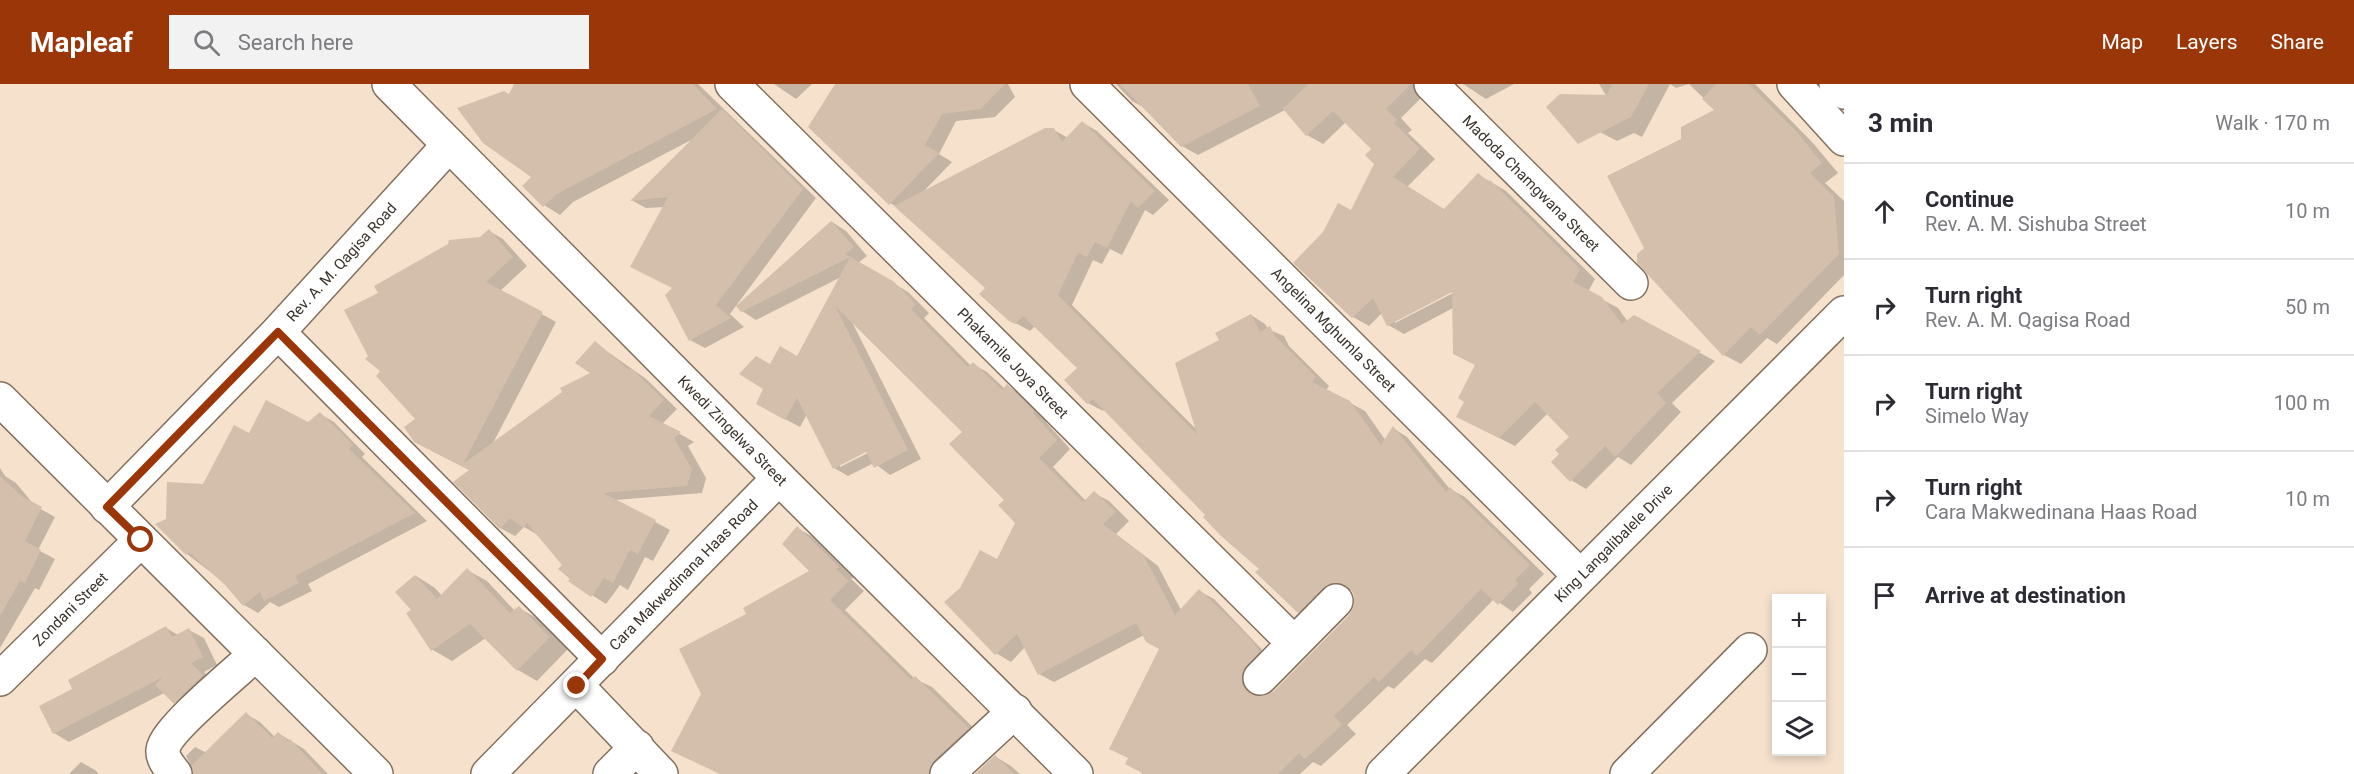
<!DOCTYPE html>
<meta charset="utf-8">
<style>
body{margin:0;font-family:Roboto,sans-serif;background:#f2f2f3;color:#2b2b33}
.controls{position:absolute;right:18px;bottom:18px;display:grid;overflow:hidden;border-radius:0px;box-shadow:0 3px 9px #0003}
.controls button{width:54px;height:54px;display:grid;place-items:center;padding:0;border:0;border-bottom:2px solid #e1e1e2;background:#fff;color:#2b2b33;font:30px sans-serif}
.stop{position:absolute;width:18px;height:18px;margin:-14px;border:4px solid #9b3608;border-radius:50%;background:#fff}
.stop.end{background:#9b3608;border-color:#fff;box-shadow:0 2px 6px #0008}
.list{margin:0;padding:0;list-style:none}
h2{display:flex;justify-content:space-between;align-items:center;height:78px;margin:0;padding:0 24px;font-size:26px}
h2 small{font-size:20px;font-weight:400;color:#7c7c81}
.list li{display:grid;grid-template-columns:39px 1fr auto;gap:18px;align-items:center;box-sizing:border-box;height:96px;padding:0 24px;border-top:2px solid #e1e1e2}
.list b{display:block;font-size:22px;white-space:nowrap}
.list p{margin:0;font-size:20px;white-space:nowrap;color:#7c7c81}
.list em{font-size:20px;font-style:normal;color:#7c7c81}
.icon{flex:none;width:33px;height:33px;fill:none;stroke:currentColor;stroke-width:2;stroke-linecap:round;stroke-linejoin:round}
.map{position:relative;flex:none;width:1844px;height:690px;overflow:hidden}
header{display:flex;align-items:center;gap:36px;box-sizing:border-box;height:84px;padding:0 30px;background:#9b3608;color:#fff}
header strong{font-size:28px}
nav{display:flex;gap:33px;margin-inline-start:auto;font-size:21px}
.search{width:420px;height:54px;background:#f2f2f3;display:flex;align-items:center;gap:15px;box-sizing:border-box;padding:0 21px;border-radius:0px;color:#7c7c81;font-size:22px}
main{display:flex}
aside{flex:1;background:#fff}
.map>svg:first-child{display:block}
.shadow{fill:#0003;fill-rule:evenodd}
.building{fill:#d4bfac}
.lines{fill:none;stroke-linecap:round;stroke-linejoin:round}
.minor-casing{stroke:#83705e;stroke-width:36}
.minor{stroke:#fff;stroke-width:33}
.route{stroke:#9b3608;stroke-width:8}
.labels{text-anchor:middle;stroke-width:4.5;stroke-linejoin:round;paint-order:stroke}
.street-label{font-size:15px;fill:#3b332b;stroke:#f6e1cd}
</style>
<header>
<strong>Mapleaf</strong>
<div class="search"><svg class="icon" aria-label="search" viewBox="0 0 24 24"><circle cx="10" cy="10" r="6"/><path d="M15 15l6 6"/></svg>Search here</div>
<nav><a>Map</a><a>Layers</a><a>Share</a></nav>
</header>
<main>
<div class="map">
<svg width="1844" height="690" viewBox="0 0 1844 690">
<rect width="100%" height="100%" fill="#f6e1cd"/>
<g class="shadow">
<path d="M 516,0 L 698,0 L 816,114 L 730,230 L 744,243 L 705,264 L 690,256 L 673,204 L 665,123 L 646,124 L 633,117 L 693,55 L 573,118 L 560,131 L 544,121 L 534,93 L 510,12 Z"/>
<path d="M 774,0 L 812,0 L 796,15 Z"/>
<path d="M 838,0 L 1008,0 L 1015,13 L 995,33 L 956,37 L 939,70 L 952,78 L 922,109 L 1054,46 L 1068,54 L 1083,39 L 1097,47 L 1169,116 L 1153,131 L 1145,126 L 1122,171 L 1110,165 L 1102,180 L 1093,176 L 1072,221 L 1197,346 L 1221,256 L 1251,231 L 1265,240 L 1268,245 L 1284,252 L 1289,262 L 1329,302 L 1326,306 L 1365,327 L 1386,357 L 1393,344 L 1407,353 L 1450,405 L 1465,413 L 1544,490 L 1529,505 L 1532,509 L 1513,528 L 1494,515 L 1432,579 L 1425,575 L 1394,605 L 1388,602 L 1347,641 L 1356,650 L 1321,682 L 1313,678 L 1300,690 L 1142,690 L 1160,564 L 1144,551 L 1054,598 L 1039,590 L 1025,563 L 1011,578 L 996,569 L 997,477 L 1017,439 L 1006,416 L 964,348 L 852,238 L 921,375 L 890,391 L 874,379 L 848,392 L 834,384 L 807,330 L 800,343 L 772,328 L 771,282 L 798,274 L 841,193 L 756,236 L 742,227 L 832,138 L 846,147 L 867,172 L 858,179 L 908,208 L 929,229 L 924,234 L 971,282 L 973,280 L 987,288 L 1005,305 L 1008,302 L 1022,311 L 1048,336 L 1046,338 L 1070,365 L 1053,383 L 1086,417 L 1094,409 L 1109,417 L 1129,437 L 1116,450 L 1158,482 L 1181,526 L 1199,507 L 1214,515 L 1273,577 L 1256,608 L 1259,614 L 1274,608 L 1351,531 L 1356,521 L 1355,511 L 1353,506 L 1345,507 L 1313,536 L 1299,528 L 1262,485 L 1105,325 L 1103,327 L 1088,319 L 1066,296 L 1079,284 L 1035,242 L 1030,247 L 1010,236 L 987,204 L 900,125 L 890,119 ZM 873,363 L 874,366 L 840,383 L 840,379 Z"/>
<path d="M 1116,0 L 1432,0 L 1428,7 L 1401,34 L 1412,46 L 1408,49 L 1435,75 L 1407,103 L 1444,127 L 1478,91 L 1491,98 L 1506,107 L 1595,195 L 1588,208 L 1618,224 L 1628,238 L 1634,233 L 1715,277 L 1672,319 L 1681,328 L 1631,381 L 1618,373 L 1586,405 L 1571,396 L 1561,370 L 1571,353 L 1548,329 L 1515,362 L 1474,341 L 1466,317 L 1477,281 L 1453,224 L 1404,250 L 1388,241 L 1382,229 L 1369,242 L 1353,233 L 1295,179 L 1352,128 L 1376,80 L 1373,65 L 1346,38 L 1323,60 L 1307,51 L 1285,26 L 1198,71 L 1182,62 L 1145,24 L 1132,17 ZM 1458,204 L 1459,206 L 1395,239 L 1395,236 Z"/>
<path d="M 1463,0 L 1514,0 L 1486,15 Z"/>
<path d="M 1599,0 L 1755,0 L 1813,59 L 1838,89 L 1825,99 L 1844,117 L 1844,191 L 1777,260 L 1767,254 L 1741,280 L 1724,271 L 1639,178 L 1646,164 L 1682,56 L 1716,26 L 1689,0 L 1676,4 L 1670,0 L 1642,53 L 1634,49 L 1617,57 L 1600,48 L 1607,13 Z"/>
<path d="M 489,147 L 503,155 L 527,182 L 500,207 L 556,238 L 492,361 L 593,289 L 595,259 L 645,294 L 677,325 L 662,340 L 694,358 L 688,362 L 706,394 L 702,409 L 615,416 L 670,446 L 653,477 L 645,473 L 628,506 L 620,501 L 606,520 L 570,497 L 572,495 L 564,481 L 540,452 L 524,443 L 515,452 L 500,444 L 471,387 L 430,366 L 417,335 L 481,154 Z"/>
<path d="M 320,330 L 334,338 L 365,370 L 362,373 L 427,437 L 308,500 L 312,507 L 279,523 L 270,518 L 258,529 L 244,521 L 226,500 L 187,470 L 168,436 L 250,351 L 309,340 Z"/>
<path d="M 0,384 L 5,392 L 16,399 L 35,422 L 55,433 L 38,466 L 55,475 L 39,506 L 35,504 L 0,564 Z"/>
<path d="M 797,444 L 813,453 L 854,493 L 851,495 L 864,507 L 845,526 L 915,595 L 932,603 L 984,654 L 948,690 L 720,690 L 673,666 L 748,531 L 812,487 Z"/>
<path d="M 467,486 L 487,497 L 515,527 L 519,524 L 538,535 L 568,565 L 537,597 L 518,586 L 486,554 L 452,577 L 433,566 L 413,526 L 416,492 L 435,504 L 442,512 Z"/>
<path d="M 166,544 L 178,551 L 189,546 L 204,554 L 217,581 L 204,588 L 217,600 L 189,627 L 164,609 L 69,658 L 54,649 L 41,623 L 74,605 Z"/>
<path d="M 246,630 L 260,638 L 275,653 L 278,649 L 304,665 L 328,690 L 195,690 L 186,672 L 195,663 L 207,669 Z"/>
<path d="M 996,673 L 1011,682 L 1020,690 L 977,690 Z"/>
<path d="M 81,678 L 95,686 L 99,690 L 69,690 Z"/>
</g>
<g class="building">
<path d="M 514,0 L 693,0 L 717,25 L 557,110 L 543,123 L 522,102 L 531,93 L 483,59 L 457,24 L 504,7 L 509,10 Z"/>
<path d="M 835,0 L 1005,0 L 981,25 L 942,30 L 925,61 L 939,69 L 889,121 L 808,43 Z"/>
<path d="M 1120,0 L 1248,0 L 1260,22 L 1181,63 Z"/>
<path d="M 1308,0 L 1411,0 L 1386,25 L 1397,36 L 1394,39 L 1420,65 L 1393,93 L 1444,125 L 1478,89 L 1489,98 L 1490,96 L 1580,185 L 1573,198 L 1602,213 L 1622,240 L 1634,231 L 1701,267 L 1657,309 L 1666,319 L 1615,373 L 1605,362 L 1570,398 L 1551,378 L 1559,370 L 1555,366 L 1569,353 L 1535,318 L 1499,354 L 1456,333 L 1464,318 L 1458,314 L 1475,281 L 1453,270 L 1452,208 L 1387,242 L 1373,214 L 1352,234 L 1293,179 L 1323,148 L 1338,119 L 1351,126 L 1374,80 L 1365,71 L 1371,65 L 1333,27 L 1306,52 L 1283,25 Z"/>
<path d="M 1612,0 L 1649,0 L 1631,33 L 1578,60 L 1546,23 L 1560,10 L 1607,11 Z"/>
<path d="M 1716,0 L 1749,0 L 1797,48 L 1822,79 L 1810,89 L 1834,113 L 1839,170 L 1760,251 L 1751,243 L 1723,272 L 1637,179 L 1637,170 L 1644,164 L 1607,92 L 1681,55 L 1681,43 L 1714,26 L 1702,15 Z"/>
<path d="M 722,25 L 803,105 L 716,221 L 731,234 L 689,257 L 665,211 L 672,204 L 630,183 L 668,113 L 630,117 Z"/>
<path d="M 1082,37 L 1155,107 L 1138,124 L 1131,117 L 1107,164 L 1095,158 L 1087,173 L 1078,169 L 1058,211 L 1129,283 L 1197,350 L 1175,279 L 1219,256 L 1215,249 L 1251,230 L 1260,248 L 1270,242 L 1275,252 L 1316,293 L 1312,298 L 1350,317 L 1381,361 L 1393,342 L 1446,408 L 1450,403 L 1530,481 L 1515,496 L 1518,500 L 1498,521 L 1481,505 L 1417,572 L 1411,566 L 1379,598 L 1374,593 L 1334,632 L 1342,641 L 1305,675 L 1299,669 L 1278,690 L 1144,690 L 1125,680 L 1128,674 L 1109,665 L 1159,565 L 1146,558 L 1136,539 L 1038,591 L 1017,550 L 995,571 L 944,518 L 960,504 L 980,466 L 997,475 L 1015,439 L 998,421 L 1004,416 L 949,360 L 962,348 L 835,222 L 908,366 L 874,384 L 866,368 L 833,385 L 797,314 L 785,336 L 756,320 L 763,305 L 739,290 L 756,272 L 770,280 L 780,262 L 797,272 L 850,173 L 741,228 L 736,222 L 831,137 L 854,163 L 845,170 L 893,197 L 916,220 L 911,225 L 968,283 L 973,278 L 1002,306 L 1007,300 L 1034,327 L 1033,329 L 1057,356 L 1039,374 L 1083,418 L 1094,407 L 1116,428 L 1103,440 L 1144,472 L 1175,531 L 1199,505 L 1247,551 L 1260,567 L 1242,589 L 1242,600 L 1246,607 L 1255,612 L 1264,612 L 1273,608 L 1350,530 L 1354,521 L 1354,511 L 1350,504 L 1340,499 L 1330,499 L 1298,529 L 1255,488 L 1259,485 L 1221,452 L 1203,433 L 1205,431 L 1093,315 L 1087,320 L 1064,296 L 1077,284 L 1023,232 L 1015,240 L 1009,237 L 979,210 L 985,204 L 894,122 L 1045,44 L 1054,44 L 1062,58 Z"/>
<path d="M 489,145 L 513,173 L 486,198 L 543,228 L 463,380 L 562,308 L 560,304 L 590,289 L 575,279 L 595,257 L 629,286 L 631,284 L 664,316 L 649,332 L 681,348 L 674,354 L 692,385 L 687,402 L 603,409 L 656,436 L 638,470 L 630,466 L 613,499 L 604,494 L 591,513 L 568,497 L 570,495 L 558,485 L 562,481 L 527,439 L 523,444 L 510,434 L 500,445 L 453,398 L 469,386 L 414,358 L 404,343 L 415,335 L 376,292 L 380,287 L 365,275 L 368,272 L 344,226 L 378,209 L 374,202 L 448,160 L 449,156 L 480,153 Z"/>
<path d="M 266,316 L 308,338 L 320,328 L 353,361 L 349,365 L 415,429 L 295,492 L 299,499 L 264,517 L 260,508 L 243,522 L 225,501 L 189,468 L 186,471 L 155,440 L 166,435 L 167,398 L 203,400 L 234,341 L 249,349 Z"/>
<path d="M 0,392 L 23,413 L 42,423 L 25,457 L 41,466 L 25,499 L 20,497 L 0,532 Z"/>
<path d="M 797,442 L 839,483 L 836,485 L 849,497 L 830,516 L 911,596 L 915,592 L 969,644 L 934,676 L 929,690 L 720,690 L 671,667 L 701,610 L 679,565 L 746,530 L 743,524 L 809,487 L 782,460 Z"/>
<path d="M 467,484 L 510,529 L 519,522 L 550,553 L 517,587 L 470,540 L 431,567 L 406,529 L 411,526 L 395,508 L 415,491 L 437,515 Z"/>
<path d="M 166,542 L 172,553 L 189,544 L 203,573 L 191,579 L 203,591 L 174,620 L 155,601 L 163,593 L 53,650 L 39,622 L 72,605 L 68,596 Z"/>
<path d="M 246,628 L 272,654 L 278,648 L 288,657 L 290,655 L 323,690 L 193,690 L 191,682 Z"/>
<path d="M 995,671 L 1014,690 L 975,690 Z"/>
</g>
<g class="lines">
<g class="minor-casing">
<g id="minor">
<path id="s1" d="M 389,0 L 779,394 L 1076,690"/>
<path id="s2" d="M 732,0 L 1294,559"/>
<path id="s3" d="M 1087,0 L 1580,492"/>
<path id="s4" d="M 1431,0 L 1631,199"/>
<path d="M 1794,0 L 1844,55"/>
<path d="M 1836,0 L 1844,8"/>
<path d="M 278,248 L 602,575"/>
<path d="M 0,315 L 376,690"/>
<path id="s5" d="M 107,423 L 278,248 L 449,61"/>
<path d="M 1260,594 L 1336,517"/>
<path id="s6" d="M 0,595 L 141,456"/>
<path d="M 577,602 L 661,690"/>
<path d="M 175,690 C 170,683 162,675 163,666 C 165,646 239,586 256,570"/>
<path id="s7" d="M 488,690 L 779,394"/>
<path d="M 610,690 L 637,663"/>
<path d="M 947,690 L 1015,627"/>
<path id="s8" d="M 1383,690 L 1844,229"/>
<path d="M 1627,690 L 1750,566"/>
</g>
</g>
<use href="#minor" class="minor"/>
</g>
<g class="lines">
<path class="route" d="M 141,456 L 107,423 L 278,248 L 602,575 L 577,602"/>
</g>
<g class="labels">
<g class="street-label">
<text dy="5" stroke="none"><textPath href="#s4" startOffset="141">Madoda Chamgwana Street</textPath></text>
<text dy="5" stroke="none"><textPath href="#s5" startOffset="339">Rev. A. M. Qagisa Road</textPath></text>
<text dy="5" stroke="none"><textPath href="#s3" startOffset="348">Angelina Mghumla Street</textPath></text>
<text dy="5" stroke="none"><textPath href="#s2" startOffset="396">Phakamile Joya Street</textPath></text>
<text dy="5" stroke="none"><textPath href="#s1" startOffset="488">Kwedi Zingelwa Street</textPath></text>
<text dy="5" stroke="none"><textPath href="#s8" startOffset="326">King Langalibalele Drive</textPath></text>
<text dy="5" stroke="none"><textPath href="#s7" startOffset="279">Cara Makwedinana Haas Road</textPath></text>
<text dy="5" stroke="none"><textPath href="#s6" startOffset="99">Zondani Street</textPath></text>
</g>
</g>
</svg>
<div class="controls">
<button>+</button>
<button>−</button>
<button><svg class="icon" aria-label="layers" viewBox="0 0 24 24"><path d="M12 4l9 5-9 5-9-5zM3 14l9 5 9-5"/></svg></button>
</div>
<div class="stop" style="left:141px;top:456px"></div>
<div class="stop end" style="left:577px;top:602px"></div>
</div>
<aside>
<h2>3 min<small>Walk · 170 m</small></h2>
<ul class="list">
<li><svg class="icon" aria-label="ahead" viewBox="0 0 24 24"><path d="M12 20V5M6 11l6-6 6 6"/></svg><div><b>Continue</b><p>Rev. A. M. Sishuba Street</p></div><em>10 m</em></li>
<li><svg class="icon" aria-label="right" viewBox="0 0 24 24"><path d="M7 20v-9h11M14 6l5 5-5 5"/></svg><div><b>Turn right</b><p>Rev. A. M. Qagisa Road</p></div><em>50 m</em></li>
<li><svg class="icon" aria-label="right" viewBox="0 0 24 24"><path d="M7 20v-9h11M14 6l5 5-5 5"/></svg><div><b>Turn right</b><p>Simelo Way</p></div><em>100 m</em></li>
<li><svg class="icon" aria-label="right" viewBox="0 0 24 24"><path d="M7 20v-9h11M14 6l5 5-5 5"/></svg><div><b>Turn right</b><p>Cara Makwedinana Haas Road</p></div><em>10 m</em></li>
<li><svg class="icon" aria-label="arrive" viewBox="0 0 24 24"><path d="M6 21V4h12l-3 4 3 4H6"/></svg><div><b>Arrive at destination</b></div></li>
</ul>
</aside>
</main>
